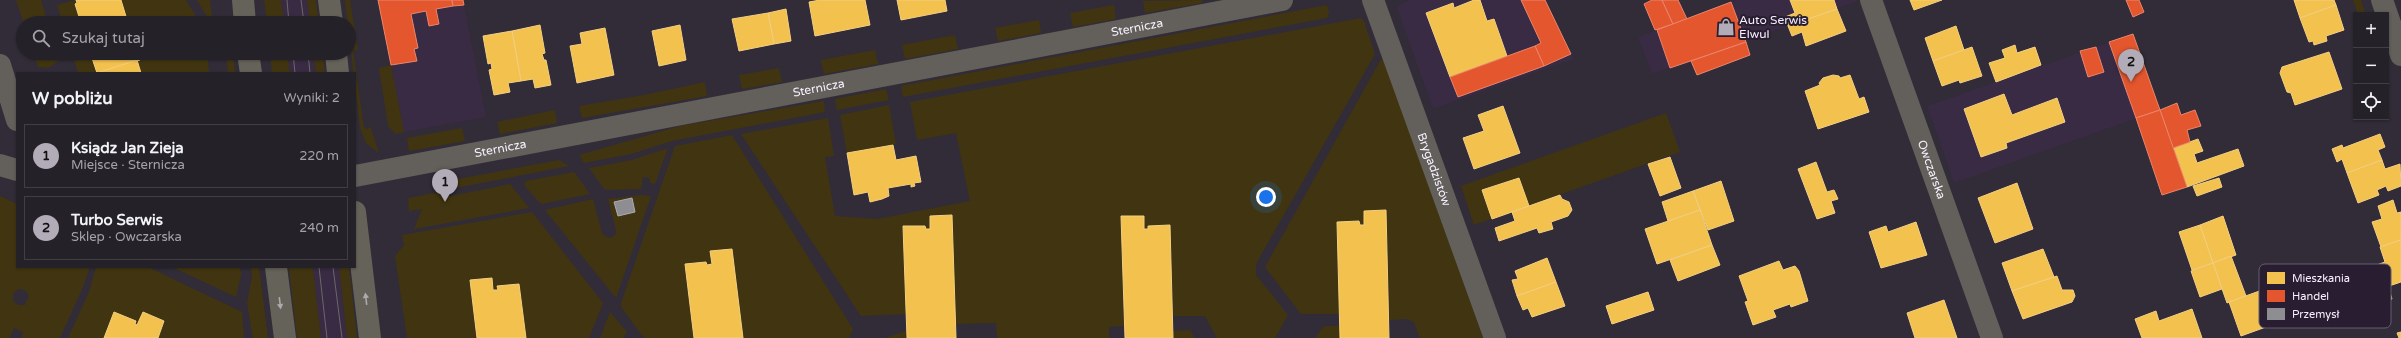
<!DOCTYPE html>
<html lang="pl">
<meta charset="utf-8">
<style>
body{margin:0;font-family:"Varela Round",sans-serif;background:#2d2931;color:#f1f3f6}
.controls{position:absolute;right:12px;top:12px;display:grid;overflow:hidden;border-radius:0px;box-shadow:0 1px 3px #0004}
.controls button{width:36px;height:36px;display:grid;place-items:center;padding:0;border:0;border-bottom:1px solid #423e46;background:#252129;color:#f1f3f6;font:20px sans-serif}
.you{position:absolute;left:1266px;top:197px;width:14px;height:14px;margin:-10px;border:3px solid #fff;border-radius:50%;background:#1a73e8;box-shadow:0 0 0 6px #1a73e833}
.badge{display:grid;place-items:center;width:26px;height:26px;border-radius:50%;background:#b2abb8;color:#111;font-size:13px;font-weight:700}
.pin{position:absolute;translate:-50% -33px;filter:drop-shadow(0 1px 2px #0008)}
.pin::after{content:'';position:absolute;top:21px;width:14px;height:12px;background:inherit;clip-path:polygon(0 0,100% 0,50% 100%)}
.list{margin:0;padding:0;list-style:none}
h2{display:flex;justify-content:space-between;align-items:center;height:52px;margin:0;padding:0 16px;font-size:17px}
h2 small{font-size:13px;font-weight:400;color:#a3a3a8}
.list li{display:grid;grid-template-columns:26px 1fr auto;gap:12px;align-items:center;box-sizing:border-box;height:64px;margin:0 8px 8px;padding:0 8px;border:1px solid #423e46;border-radius:0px}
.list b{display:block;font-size:15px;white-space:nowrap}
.list p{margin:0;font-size:13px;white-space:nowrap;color:#a3a3a8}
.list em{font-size:13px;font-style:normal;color:#a3a3a8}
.icon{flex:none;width:22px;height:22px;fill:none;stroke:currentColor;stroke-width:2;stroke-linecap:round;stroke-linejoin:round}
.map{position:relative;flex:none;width:2401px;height:338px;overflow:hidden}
.search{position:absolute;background:#252129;box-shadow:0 1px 3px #0004;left:16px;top:16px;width:340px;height:44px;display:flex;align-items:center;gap:10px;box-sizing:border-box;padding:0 14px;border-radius:22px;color:#a3a3a8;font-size:15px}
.panel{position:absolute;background:#252129;box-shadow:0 1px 3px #0004;left:16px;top:72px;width:340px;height:196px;border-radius:0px}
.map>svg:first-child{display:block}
.built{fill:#382b43}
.green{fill:#413511;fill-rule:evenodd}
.homes{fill:#f2c14e;stroke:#f4cf83}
.shops{fill:#e4572e;stroke:#ea856c}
.industry{fill:#8d8d92;stroke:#adabb2}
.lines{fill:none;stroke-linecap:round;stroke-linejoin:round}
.street{stroke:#635f5a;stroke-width:22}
.secondary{stroke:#656259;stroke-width:22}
.tram{stroke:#6b6867;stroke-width:1}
.oneway{fill:#aea9ac}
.labels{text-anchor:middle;stroke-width:4;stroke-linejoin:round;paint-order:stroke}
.poi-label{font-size:12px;fill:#f7f0fe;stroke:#281d31;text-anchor:start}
.street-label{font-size:12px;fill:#f7f0fe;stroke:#281d31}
.key{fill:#281d31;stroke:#665c6e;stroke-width:1}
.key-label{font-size:11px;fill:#f7f0fe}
</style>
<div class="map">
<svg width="2401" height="338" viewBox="0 0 2401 338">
<rect width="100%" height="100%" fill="#312c37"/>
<g class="built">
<path d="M 281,0 L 307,0 L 310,23 L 284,23 Z"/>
<path d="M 378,0 L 463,0 L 486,117 L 404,132 Z"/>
<path d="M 1410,0 L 1545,0 L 1574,59 L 1433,109 L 1397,8 L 1399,5 Z"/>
<path d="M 1738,0 L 1856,0 L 1856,2 L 1652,74 L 1638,37 Z"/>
<path d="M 2133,34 L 2160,110 L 1954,183 L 1927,106 Z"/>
<path d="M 287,53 L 313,53 L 316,73 L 290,73 Z"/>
<path d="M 313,267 L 339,267 L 347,338 L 321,338 Z"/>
</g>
<g class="green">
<path d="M 16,0 L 41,0 L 48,23 L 24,23 Z"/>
<path d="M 76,0 L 77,3 L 75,4 L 81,23 L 63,23 L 57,5 Z"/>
<path d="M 121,0 L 186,0 L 200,23 L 128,23 Z"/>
<path d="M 197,0 L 210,0 L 212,17 L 208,18 Z"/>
<path d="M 264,0 L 281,0 L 284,23 L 267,23 Z"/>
<path d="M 307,0 L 316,0 L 319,23 L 310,23 Z"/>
<path d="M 345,0 L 350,0 L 358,50 L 353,50 L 364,128 L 368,129 L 370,126 L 379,153 L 366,143 L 360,128 Z"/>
<path d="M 1202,0 L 1202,3 L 1145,13 L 1143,1 Z"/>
<path d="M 2353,0 L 2361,0 L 2366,15 L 2358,15 Z"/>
<path d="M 1114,5 L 1116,19 L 1073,27 L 1070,13 Z"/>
<path d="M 1327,5 L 1329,13 L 1327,18 L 903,97 L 901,86 Z"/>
<path d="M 1361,18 L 1364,21 L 1375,54 L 1256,264 L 1256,275 L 1288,315 L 1275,338 L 1217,338 L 1205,316 L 1173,316 L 1170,225 L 1149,226 L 1148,229 L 1144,229 L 1143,216 L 1121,217 L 1124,326 L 1109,327 L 1109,338 L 997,338 L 996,323 L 955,324 L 952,215 L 930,216 L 930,229 L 926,229 L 925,226 L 904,226 L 906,314 L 861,316 L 741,134 L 828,118 L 834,156 L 825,157 L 835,216 L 877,219 L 970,201 L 956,133 L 917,140 L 910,102 Z"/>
<path d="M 1039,20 L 1041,33 L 998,41 L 995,28 Z"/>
<path d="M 955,35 L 958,49 L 905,59 L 902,45 Z"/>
<path d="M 875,50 L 878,64 L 824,74 L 821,60 Z"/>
<path d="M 33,53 L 57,53 L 57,62 L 48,68 L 38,67 Z"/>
<path d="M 93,53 L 94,57 L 92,58 L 97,73 L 78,73 L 74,59 Z"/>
<path d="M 138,53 L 207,53 L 209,73 L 141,73 L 137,60 L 140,59 Z"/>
<path d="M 226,53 L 233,53 L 235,73 L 228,73 Z"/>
<path d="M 270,53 L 287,53 L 290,73 L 272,73 Z"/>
<path d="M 313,53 L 323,53 L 325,73 L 316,73 Z"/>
<path d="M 1384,59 L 1483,338 L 1420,338 L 1414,322 L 1407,319 L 1389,320 L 1386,211 L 1364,211 L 1364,225 L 1360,225 L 1359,221 L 1337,222 L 1340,314 L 1301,314 L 1265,267 L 1380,61 Z"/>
<path d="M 391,65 L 404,132 L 396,134 L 388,126 L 379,68 Z"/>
<path d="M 779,68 L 782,82 L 742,89 L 739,75 Z"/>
<path d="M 705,82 L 707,96 L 582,118 L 579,106 L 644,95 Z"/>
<path d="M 886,89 L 889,100 L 837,110 L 835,99 Z"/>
<path d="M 824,101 L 825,112 L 672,141 L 631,154 L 584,163 L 579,155 L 680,126 Z"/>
<path d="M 889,105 L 896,144 L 847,153 L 840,115 Z"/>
<path d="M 555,110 L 557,123 L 500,134 L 497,122 Z"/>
<path d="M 1666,113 L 1680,152 L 1474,225 L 1461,186 Z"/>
<path d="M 462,128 L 465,141 L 409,151 L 407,138 Z"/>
<path d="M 732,135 L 853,329 L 849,338 L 743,338 L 732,249 L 710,251 L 712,264 L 707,265 L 706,262 L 685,264 L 694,338 L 644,338 L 621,307 L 621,303 L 675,146 Z"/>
<path d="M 668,148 L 655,184 L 650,183 L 650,178 L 643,177 L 641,189 L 605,190 L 589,168 L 632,160 Z"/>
<path d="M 559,160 L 569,166 L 456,188 L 447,181 Z"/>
<path d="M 574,172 L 590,194 L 541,204 L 524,185 L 526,181 Z"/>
<path d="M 510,184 L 529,208 L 414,229 L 422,209 L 409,211 L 408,198 L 445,191 L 446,197 Z"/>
<path d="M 641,195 L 651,196 L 616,298 L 545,210 L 593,199 L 602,233 L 606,237 L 611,238 L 616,234 L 616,230 L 608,199 Z"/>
<path d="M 0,196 L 17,204 L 17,267 L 90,267 L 82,289 L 60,338 L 21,338 L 23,332 L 14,328 L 9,338 L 0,338 ZM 18,289 L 25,290 L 29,296 L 25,305 L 18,305 L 13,301 L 13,294 Z"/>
<path d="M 532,212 L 603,303 L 589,338 L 526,338 L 519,284 L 498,286 L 498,290 L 493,290 L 491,278 L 470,280 L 477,338 L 407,338 L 395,256 L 404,245 L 402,235 Z"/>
<path d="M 96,267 L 148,267 L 242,312 L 244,338 L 158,338 L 164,321 L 143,312 L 137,325 L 135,324 L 136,321 L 115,312 L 104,338 L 68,338 L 89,292 Z"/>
<path d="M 172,267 L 240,267 L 241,275 L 236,297 Z"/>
<path d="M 251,267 L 259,267 L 268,338 L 253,338 L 247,303 L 252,276 Z"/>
<path d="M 289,267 L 313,267 L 321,338 L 297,338 Z"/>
<path d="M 339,267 L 349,267 L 357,338 L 347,338 Z"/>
<path d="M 610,312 L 627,332 L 623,338 L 600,338 Z"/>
<path d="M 1324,326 L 1340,326 L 1340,338 L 1315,338 Z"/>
<path d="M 1190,330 L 1195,338 L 1173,338 L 1173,331 Z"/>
<path d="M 906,331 L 906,338 L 885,338 Z"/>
</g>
<g class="homes">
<path d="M 76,0 L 121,0 L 128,23 L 81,23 L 75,4 L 77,3 Z"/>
<path d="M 820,0 L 865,0 L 870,25 L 815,36 L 809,2 Z"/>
<path d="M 897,0 L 945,0 L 947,11 L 901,20 Z"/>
<path d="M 1474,0 L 1480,0 L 1487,21 L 1494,19 L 1507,56 L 1450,77 L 1426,13 L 1453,3 L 1454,8 Z"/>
<path d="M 1790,0 L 1834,0 L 1837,9 L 1788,26 L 1785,17 L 1795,13 Z"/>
<path d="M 1910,0 L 1942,0 L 1914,10 Z"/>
<path d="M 2294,0 L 2334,0 L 2336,5 L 2300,18 Z"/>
<path d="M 2336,5 L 2344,30 L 2326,36 L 2327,41 L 2314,45 L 2313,41 L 2309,42 L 2300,18 Z"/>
<path d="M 786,9 L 791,41 L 774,44 L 768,13 Z"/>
<path d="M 1837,9 L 1846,31 L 1806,46 L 1802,32 L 1792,36 L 1788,26 Z"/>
<path d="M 768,13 L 774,44 L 739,51 L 732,19 Z"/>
<path d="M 540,25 L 545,53 L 542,54 L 544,60 L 546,60 L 551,85 L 535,88 L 533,79 L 521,81 L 512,31 Z"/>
<path d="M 680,25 L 686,60 L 659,66 L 652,31 Z"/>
<path d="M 1956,26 L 1964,50 L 1933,61 L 1925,38 Z"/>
<path d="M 605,28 L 614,75 L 577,83 L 570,46 L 582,44 L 580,33 Z"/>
<path d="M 512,31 L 521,81 L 508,83 L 510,92 L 494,95 L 489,70 L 492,69 L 491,63 L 488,64 L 483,36 Z"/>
<path d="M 2015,45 L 2017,53 L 2035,47 L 2041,65 L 1996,82 L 1989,63 L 2005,58 L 2002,50 Z"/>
<path d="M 1972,47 L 1982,76 L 1960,83 L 1959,80 L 1942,86 L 1933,61 Z"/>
<path d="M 2329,52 L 2342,89 L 2295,105 L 2291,93 L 2287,92 L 2280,73 L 2282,67 Z"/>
<path d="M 93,53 L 138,53 L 140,60 L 97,73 L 92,58 L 94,57 Z"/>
<path d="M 137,60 L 141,73 L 97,73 Z"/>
<path d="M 1833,75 L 1839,76 L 1840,78 L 1850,75 L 1859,99 L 1864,97 L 1869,112 L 1818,129 L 1805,91 L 1820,85 L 1819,83 L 1823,78 Z"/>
<path d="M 2004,94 L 2012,115 L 2057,98 L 2065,122 L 2006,143 L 2007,148 L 1981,157 L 1964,109 Z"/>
<path d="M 1503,106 L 1520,153 L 1474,169 L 1463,138 L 1484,131 L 1478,115 Z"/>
<path d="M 2380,134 L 2385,147 L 2378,150 L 2382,160 L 2347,173 L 2342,159 L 2337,162 L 2332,149 L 2342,145 L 2343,148 Z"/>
<path d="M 2198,139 L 2203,151 L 2194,154 L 2197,163 L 2238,149 L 2244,166 L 2187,187 L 2173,148 Z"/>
<path d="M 893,145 L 896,160 L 916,156 L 921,182 L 914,183 L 915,186 L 911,187 L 911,184 L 888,188 L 889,196 L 882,199 L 870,202 L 868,192 L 854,195 L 847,153 Z"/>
<path d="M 1670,157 L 1681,188 L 1660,196 L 1648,164 Z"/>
<path d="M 2382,160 L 2385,169 L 2400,164 L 2401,186 L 2388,191 L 2386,186 L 2377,190 L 2379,195 L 2358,203 L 2347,173 Z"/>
<path d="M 1816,162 L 1827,192 L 1834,190 L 1838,199 L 1831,201 L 1835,213 L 1817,219 L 1798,169 Z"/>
<path d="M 1519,178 L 1529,206 L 1492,219 L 1482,190 Z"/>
<path d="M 2219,178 L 2222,187 L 2197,196 L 2193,186 Z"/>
<path d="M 1721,181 L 1734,221 L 1708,230 L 1693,191 Z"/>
<path d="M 2017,183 L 2033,229 L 1995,243 L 1978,198 Z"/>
<path d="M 1693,191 L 1700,210 L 1668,221 L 1662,202 Z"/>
<path d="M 1560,195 L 1562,199 L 1569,202 L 1572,210 L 1568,216 L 1551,222 L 1553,229 L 1539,233 L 1537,228 L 1499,241 L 1495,228 L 1515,221 L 1512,212 Z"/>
<path d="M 2393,200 L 2397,213 L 2401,212 L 2401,240 L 2381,247 L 2372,222 L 2382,219 L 2378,206 Z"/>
<path d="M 1386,210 L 1389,338 L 1340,338 L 1337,222 L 1359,221 L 1360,225 L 1364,225 L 1364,211 Z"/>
<path d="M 1700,210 L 1712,245 L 1657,264 L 1645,229 Z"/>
<path d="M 952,215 L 956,338 L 907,338 L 903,226 L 925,226 L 926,229 L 930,229 L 930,216 Z"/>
<path d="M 1121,216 L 1144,216 L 1144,229 L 1148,229 L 1148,226 L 1170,225 L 1173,338 L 1125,338 Z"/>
<path d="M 2223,216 L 2236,255 L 2213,263 L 2200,225 Z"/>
<path d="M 1916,222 L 1927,255 L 1881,268 L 1869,232 L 1886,226 L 1888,232 Z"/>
<path d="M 2200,225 L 2213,263 L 2192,270 L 2179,232 Z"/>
<path d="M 2401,240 L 2401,282 L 2374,291 L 2369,276 L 2377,274 L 2374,266 L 2385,262 L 2380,247 Z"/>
<path d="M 1712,245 L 1720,265 L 1678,281 L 1670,260 Z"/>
<path d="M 732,249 L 743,338 L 694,338 L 685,264 L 706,262 L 707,265 L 712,264 L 710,251 Z"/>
<path d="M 2043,249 L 2054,277 L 2012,291 L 2002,263 Z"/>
<path d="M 2231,256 L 2246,296 L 2227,303 L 2213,263 Z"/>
<path d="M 1547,258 L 1556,282 L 1517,296 L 1512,280 L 1518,279 L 1515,271 Z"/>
<path d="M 1779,261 L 1783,270 L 1795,266 L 1799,271 L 1808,301 L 1791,307 L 1790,304 L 1773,310 L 1776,317 L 1753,325 L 1745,302 L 1748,301 L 1739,276 Z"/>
<path d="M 2213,263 L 2222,289 L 2200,297 L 2191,271 Z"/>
<path d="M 2057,276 L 2062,290 L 2073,290 L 2075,296 L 2072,302 L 2023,319 L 2012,291 Z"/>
<path d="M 492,278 L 493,290 L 498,290 L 497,286 L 519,284 L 526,338 L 477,338 L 470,280 Z"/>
<path d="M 1556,282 L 1565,306 L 1532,317 L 1528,308 L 1523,310 L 1517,296 Z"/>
<path d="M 2388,286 L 2392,299 L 2373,305 L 2369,293 Z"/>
<path d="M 2265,289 L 2277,323 L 2241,336 L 2229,302 Z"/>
<path d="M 1648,292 L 1654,310 L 1612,324 L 1606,306 Z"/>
<path d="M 1944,300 L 1957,338 L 1915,338 L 1907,313 Z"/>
<path d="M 2192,309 L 2202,338 L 2142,338 L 2135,319 L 2156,311 L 2159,321 Z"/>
<path d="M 114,312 L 136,321 L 135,324 L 137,325 L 143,312 L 164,321 L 158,338 L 104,338 Z"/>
<path d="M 2401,332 L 2401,338 L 2399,338 L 2397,333 Z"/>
</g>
<g class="shops">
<path d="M 378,0 L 452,0 L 453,6 L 436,9 L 439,24 L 429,26 L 426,11 L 411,14 L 418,48 L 414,49 L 417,61 L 391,65 Z"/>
<path d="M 452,0 L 463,0 L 464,5 L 453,6 Z"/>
<path d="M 1521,0 L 1545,0 L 1571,54 L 1544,66 L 1535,46 L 1541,43 Z"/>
<path d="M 1652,0 L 1662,0 L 1673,24 L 1655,30 L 1644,4 Z"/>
<path d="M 1662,0 L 1678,0 L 1687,19 L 1673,24 Z"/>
<path d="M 2126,0 L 2139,0 L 2144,12 L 2133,17 Z"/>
<path d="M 1731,2 L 1746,42 L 1670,68 L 1657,30 Z"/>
<path d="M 2133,34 L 2160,110 L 2136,118 L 2109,42 Z"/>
<path d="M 1746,42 L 1750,55 L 1697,75 L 1691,61 Z"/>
<path d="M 1535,46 L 1544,66 L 1458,97 L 1450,77 Z"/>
<path d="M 2096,47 L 2104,72 L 2088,77 L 2080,51 Z"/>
<path d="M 2177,103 L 2181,115 L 2195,110 L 2201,126 L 2187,130 L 2190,142 L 2173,148 L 2160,110 Z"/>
<path d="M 2160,110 L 2187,187 L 2162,195 L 2136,118 Z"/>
</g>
<path class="industry" d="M 632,198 L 635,212 L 618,216 L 614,202 Z"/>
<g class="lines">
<g class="street">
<path id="s1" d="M 1373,0 L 1495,338"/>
<path id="s2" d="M 1871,0 L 1992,338"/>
<path d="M 2382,0 L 2401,55"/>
<path d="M 0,65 L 17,120"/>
<path d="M 0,165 L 17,170"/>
<path id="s3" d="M 355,176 L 1282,0"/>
</g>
<g class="secondary">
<path d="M 243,0 L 245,23"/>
<path d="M 329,0 L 332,23"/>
<path d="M 248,53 L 251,73"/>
<path d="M 336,53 L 338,73"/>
<path d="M 355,212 L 370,338"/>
<path d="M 276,267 L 285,338"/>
</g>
<g class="tram">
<path d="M 287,0 L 289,23"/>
<path d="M 301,0 L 304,23"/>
<path d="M 293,53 L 295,73"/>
<path d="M 308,53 L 310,73"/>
<path d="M 319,267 L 327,338"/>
<path d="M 333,267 L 342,338"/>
</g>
</g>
<defs><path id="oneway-solid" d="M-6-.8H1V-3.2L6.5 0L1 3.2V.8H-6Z"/></defs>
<g class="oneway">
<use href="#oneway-solid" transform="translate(366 299) rotate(-97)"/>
<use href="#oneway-solid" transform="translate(280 303) rotate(83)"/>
</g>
<defs>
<g id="shop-bare" transform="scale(1.38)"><path d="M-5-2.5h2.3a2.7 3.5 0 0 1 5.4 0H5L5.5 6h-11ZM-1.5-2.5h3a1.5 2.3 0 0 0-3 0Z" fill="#b2abb8" stroke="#281d31" stroke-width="2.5" paint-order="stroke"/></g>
</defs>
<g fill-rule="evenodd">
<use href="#shop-bare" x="1726" y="27"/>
</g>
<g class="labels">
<g class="poi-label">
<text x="1739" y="24">Auto Serwis<tspan x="1739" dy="14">Elwul</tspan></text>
</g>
<g class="street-label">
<text dy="4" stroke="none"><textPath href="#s3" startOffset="796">Sternicza</textPath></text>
<text dy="4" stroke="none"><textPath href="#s3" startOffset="472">Sternicza</textPath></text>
<text dy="4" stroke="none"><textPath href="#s3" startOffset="148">Sternicza</textPath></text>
<text dy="4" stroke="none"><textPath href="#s1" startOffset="180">Brygadzistów</textPath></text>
<text dy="4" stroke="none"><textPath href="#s2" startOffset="180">Owczarska</textPath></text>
</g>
</g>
<rect x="2259" y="264" width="132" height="64" rx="6" class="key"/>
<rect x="2267" y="272" width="18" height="12" fill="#f2c14e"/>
<rect x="2267" y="290" width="18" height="12" fill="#e4572e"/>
<rect x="2267" y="308" width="18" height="12" fill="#8d8d92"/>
<g class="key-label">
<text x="2292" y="282">Mieszkania</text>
<text x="2292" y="300">Handel</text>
<text x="2292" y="318">Przemysł</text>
</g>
</svg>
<div class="controls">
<button>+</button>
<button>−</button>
<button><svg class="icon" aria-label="locate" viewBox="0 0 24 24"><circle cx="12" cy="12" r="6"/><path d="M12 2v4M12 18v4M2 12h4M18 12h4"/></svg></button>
</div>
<div class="you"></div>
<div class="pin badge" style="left:445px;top:202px">1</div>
<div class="pin badge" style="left:2131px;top:82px">2</div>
<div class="search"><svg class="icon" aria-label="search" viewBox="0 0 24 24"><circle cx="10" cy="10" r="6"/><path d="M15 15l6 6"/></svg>Szukaj tutaj</div>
<section class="panel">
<h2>W pobliżu<small>Wyniki: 2</small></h2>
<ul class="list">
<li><span class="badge">1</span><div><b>Ksiądz Jan Zieja</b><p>Miejsce · Sternicza</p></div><em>220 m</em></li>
<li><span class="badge">2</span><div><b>Turbo Serwis</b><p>Sklep · Owczarska</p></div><em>240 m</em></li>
</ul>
</section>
</div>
